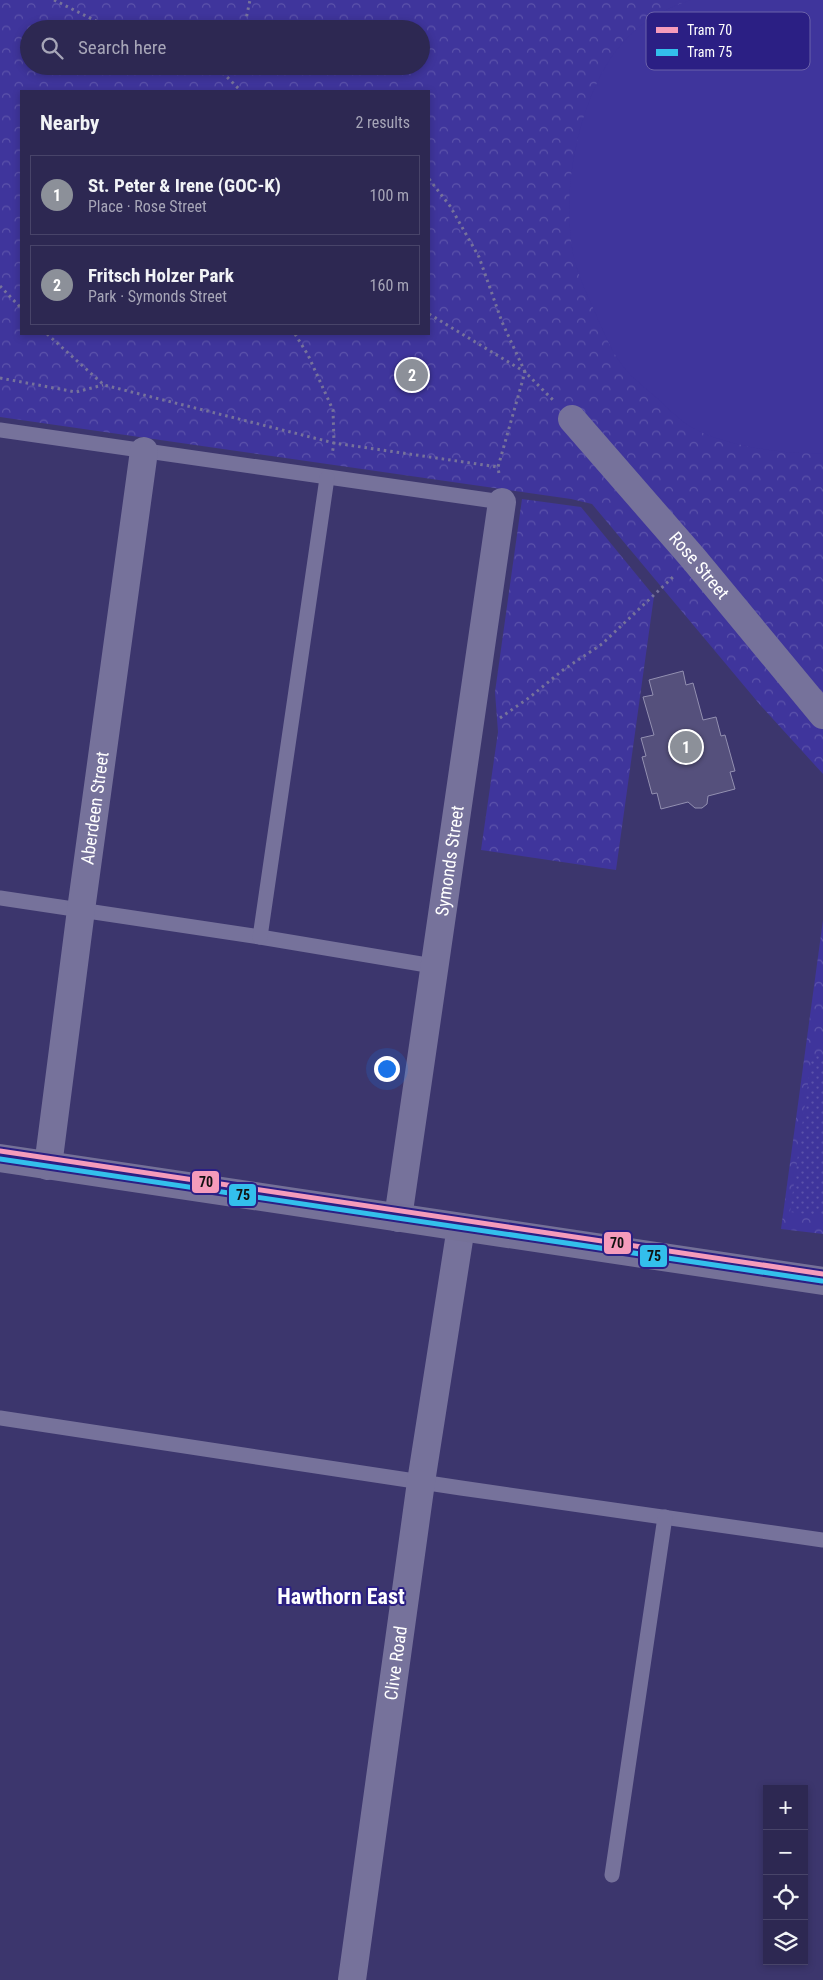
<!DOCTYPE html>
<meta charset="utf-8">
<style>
body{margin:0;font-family:"Roboto Condensed",sans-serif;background:#39345c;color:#f1f3f6}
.controls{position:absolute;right:15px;bottom:15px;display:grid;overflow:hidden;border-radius:0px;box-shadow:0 2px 8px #0003}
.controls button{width:45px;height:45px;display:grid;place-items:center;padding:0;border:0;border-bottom:1px solid #484469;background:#2d2852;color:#f1f3f6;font:25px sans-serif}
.you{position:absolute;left:386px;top:1068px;width:18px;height:18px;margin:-12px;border:4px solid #fff;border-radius:50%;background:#1a73e8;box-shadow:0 0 0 8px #1a73e833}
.badge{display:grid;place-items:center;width:32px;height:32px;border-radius:50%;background:#8c9099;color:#fff;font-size:16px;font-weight:700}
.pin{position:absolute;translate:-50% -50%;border:2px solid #fff;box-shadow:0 1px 5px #0006}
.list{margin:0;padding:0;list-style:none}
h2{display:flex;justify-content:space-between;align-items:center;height:65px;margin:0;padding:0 20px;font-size:21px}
h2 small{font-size:16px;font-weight:400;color:#a7a6b8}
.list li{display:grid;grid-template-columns:32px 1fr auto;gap:15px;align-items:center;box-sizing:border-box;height:80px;margin:0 10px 10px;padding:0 10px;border:1px solid #484469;border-radius:0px}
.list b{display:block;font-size:19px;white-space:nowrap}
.list p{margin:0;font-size:16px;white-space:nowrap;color:#a7a6b8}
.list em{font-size:16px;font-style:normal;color:#a7a6b8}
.icon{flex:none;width:28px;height:28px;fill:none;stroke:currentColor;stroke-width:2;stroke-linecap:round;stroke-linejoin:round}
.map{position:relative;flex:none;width:823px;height:1980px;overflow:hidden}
.search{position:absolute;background:#2d2852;box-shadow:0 2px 8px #0003;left:20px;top:20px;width:410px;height:55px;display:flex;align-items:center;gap:12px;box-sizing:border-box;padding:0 18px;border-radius:28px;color:#a7a6b8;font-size:19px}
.panel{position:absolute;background:#2d2852;box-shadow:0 2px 8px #0003;left:20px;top:90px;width:410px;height:245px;border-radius:0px}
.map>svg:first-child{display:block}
.forest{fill:url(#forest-crowns);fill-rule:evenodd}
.garden{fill:url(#garden-dots)}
.pitch{fill:#3f359c}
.building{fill:#55507c;stroke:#9390b1}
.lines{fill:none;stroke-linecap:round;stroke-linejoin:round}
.path{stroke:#76729b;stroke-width:3;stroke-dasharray:2.5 4;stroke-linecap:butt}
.service{stroke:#76729b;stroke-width:15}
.minor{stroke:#76729b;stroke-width:28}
.primary{stroke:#757198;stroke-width:28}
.tram-1-casing{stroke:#2b1f84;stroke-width:9}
.tram-2-casing{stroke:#2b1f84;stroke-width:9}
.tram-1{stroke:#f59bbb;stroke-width:5}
.tram-2{stroke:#33bfec;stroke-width:5}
.labels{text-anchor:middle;stroke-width:4;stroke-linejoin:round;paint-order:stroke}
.street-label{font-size:18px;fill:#fff;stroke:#2b1f84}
.district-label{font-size:22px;font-weight:bold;fill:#fff;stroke:#2b1f84}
.key{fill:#2b1f84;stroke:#6b62a9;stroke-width:1}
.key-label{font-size:14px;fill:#fff}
.line-badge{stroke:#2b1f84;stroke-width:2}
.pale-badge-label{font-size:14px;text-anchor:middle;font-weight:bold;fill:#111}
</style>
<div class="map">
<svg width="823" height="1980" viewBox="0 0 823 1980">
<defs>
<pattern id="forest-crowns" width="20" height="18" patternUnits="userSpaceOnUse" patternTransform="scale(1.25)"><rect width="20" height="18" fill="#3f359c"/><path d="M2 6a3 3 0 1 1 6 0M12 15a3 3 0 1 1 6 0" fill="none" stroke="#5c53ab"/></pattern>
<pattern id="garden-dots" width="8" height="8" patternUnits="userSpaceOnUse" patternTransform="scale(1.25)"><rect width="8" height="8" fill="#3f359c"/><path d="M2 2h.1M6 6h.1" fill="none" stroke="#5c53ab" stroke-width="1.8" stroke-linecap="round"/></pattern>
</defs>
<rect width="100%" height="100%" fill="#3c366d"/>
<g class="forest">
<path d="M 0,0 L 823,0 L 823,774 L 761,706 L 592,504 L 571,499 L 0,417 ZM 29,29 L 421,29 L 421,66 L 29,66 ZM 21,91 L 429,91 L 429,334 L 21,334 Z"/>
<path d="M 522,499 L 581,507 L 654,596 L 616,870 L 481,850 L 498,732 L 495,692 Z"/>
<path d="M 823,920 L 823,1234 L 781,1229 Z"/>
</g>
<path class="garden" d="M 812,1055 L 823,1057 L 823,1216 L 790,1212 Z"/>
<path class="pitch" d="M 691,0 L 823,0 L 823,453 C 785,455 724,446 691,427 C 679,420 667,407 657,398 C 646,389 635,380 626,370 C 613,355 605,335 597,317 C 588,296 578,276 573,254 C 565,208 570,160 584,116 C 603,58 631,19 691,0 Z"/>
<path class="building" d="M 683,671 L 686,685 L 693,683 L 703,720 L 716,717 L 721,736 L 725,735 L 735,771 L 730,772 L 735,789 L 708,796 L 707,804 L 702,808 L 695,808 L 688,802 L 661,809 L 657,793 L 652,794 L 642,757 L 646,756 L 641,738 L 654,735 L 643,697 L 653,695 L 649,680 Z"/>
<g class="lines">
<g class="path">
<path d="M 54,0 L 112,29"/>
<path d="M 244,29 L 250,0"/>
<path d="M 204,66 L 224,74 L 241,91"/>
<path d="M 224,74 L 227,66"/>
<path d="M 429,179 L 450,206 L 479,257 L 502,322 L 525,372 L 553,400"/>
<path d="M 0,286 L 21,308"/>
<path d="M 429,314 L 525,372 L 498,467 L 499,474"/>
<path d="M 47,334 L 104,385 L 334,443 L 498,467"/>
<path d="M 295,334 L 308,355 L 333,410 L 334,443 L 332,455"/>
<path d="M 0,378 L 76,392 L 103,385"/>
<path d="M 500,718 L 530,697 L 563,670 L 602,644 L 673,577"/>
</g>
<g class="service">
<path d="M 0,430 L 502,502"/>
<path d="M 0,898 L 260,937 L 433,966"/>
<path d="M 260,937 L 327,478"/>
<path d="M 0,1418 L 461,1488 L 823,1540"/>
<path d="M 612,1875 L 665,1517"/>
</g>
<g class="minor">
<path id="s1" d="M 572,419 L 693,558 L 823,715"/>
<path id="s2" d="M 48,1166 L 81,910 L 144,451"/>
<path id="s3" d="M 398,1218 L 502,502"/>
<path id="s4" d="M 352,1980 L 421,1482 L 461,1227"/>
</g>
<path class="primary" d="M 0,1158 L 823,1281"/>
<g class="tram-1-casing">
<path id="tram-1" d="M 0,1151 L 823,1274"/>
</g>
<g class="tram-2-casing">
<path id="tram-2" d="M 0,1159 L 822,1281"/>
</g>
<use href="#tram-1" class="tram-1"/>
<use href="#tram-2" class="tram-2"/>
</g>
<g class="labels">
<g class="street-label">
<text dy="6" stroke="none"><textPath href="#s1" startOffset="194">Rose Street</textPath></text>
<text dy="6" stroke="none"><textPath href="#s2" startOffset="361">Aberdeen Street</textPath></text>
<text dy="6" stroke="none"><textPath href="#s3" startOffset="361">Symonds Street</textPath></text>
<text dy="6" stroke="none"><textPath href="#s4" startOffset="320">Clive Road</textPath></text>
</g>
<g class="district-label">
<text x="341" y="1604">Hawthorn East</text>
</g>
</g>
<rect x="646" y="12" width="164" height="58" rx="8" class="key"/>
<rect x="656" y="27" width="22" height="6" fill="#f59bbb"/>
<rect x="656" y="49" width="22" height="7" fill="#33bfec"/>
<g class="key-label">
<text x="687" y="35">Tram 70</text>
<text x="687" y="57">Tram 75</text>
</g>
<g class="line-badge">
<rect x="191" y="1170" width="29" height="24" rx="5" fill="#f59bbb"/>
<rect x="228" y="1183" width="29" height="24" rx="5" fill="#33bfec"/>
<rect x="603" y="1231" width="29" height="24" rx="5" fill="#f59bbb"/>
<rect x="639" y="1244" width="29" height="24" rx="5" fill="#33bfec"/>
</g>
<g class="pale-badge-label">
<text x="206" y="1187">70</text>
<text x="243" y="1200">75</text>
<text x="617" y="1248">70</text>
<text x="654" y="1261">75</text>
</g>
</svg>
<div class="controls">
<button>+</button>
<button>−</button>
<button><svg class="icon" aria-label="locate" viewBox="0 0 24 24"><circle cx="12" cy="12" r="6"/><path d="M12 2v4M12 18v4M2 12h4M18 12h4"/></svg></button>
<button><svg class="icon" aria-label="layers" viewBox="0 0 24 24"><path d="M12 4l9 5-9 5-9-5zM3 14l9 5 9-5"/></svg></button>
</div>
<div class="you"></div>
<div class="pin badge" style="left:686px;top:747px">1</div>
<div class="pin badge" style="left:412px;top:375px">2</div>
<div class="search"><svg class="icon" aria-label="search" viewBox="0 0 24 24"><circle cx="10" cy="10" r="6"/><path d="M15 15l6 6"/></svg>Search here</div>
<section class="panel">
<h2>Nearby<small>2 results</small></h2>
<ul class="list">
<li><span class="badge">1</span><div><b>St. Peter &amp; Irene (GOC-K)</b><p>Place · Rose Street</p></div><em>100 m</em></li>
<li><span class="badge">2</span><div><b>Fritsch Holzer Park</b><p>Park · Symonds Street</p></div><em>160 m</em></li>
</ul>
</section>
</div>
